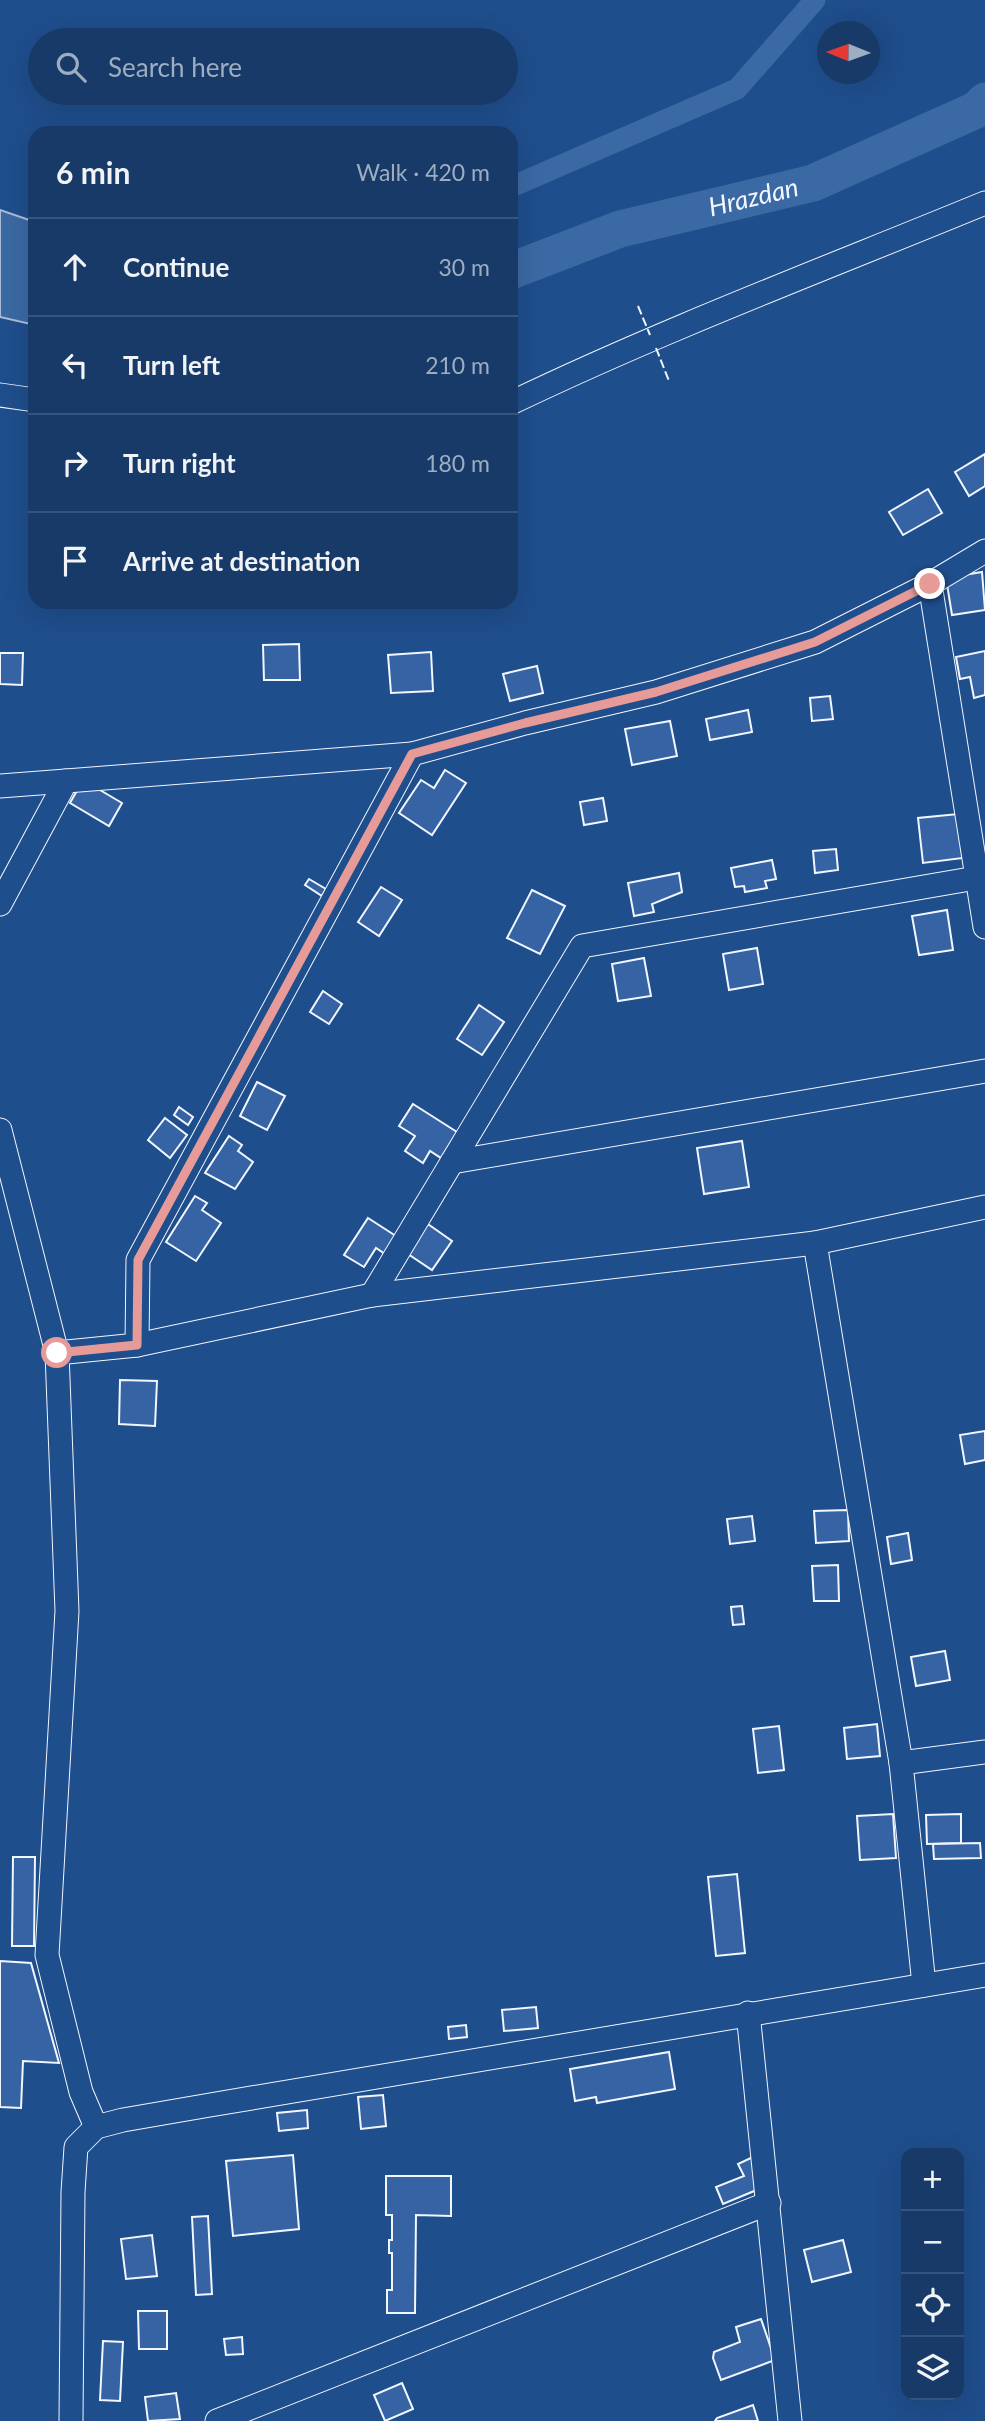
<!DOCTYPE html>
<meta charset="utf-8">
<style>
body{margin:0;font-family:Lato,sans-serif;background:#20416f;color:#f1f3f6}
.controls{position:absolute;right:21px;bottom:21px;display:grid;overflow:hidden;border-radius:14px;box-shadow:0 7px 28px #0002}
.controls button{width:63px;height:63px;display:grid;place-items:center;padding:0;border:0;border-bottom:2px solid #36547d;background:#173a69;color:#f1f3f6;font:35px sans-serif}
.compass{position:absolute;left:817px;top:21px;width:63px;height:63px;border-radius:50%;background:#173a69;box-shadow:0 7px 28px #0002;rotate:271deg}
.stop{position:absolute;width:21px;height:21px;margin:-16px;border:5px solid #e69b98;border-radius:50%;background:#fff}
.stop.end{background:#e69b98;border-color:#fff;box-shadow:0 2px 7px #0008}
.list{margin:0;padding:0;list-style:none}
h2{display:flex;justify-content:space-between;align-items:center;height:91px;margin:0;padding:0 28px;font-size:30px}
h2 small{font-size:23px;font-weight:400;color:#9eadc0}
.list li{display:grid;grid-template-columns:46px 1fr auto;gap:21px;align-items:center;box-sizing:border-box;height:98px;padding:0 28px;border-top:2px solid #36547d}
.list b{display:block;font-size:26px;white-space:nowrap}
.list em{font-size:23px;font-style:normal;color:#9eadc0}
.icon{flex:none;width:38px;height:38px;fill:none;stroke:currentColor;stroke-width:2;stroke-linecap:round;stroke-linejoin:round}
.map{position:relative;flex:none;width:985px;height:2421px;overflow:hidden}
.search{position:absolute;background:#173a69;box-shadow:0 7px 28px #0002;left:28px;top:28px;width:490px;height:77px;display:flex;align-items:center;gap:18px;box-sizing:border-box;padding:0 24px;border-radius:38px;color:#9eadc0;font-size:26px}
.panel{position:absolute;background:#173a69;box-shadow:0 7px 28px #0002;left:28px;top:126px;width:490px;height:483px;border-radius:21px}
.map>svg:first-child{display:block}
.water{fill:#3b69a3;stroke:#a8bbd7;stroke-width:2}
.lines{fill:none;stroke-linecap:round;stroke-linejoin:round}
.canal{stroke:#3b69a3;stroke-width:21}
.river{stroke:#3b69a3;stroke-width:37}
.building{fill:#3563a3;stroke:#f2f6ff;stroke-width:2}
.minor-casing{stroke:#f2f6ff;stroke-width:25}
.minor{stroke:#1f4e8c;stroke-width:23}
.fence{stroke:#f2f6ff;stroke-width:2;stroke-dasharray:9 3.5;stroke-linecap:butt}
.route{stroke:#e69b98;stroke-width:9}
.labels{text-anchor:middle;stroke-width:5;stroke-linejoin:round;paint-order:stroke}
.water-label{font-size:26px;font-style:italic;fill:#f2f6ff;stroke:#1f4e8c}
</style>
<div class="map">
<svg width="985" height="2421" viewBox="0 0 985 2421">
<rect width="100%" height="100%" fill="#1f4e8c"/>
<path class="water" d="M 0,210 L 35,222 L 35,325 L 0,317 Z"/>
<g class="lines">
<path class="canal" d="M 511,187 L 737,89 L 815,0"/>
<path class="river" id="s1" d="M 511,271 L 620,229 L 813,183 L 976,110 L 985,101"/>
</g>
<g class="building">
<path d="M 985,454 L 985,486 L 969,496 L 955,472 Z"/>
<path d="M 928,489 L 942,513 L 903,535 L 889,512 Z"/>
<path d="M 982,572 L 985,610 L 952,615 L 946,578 Z"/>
<path d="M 299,644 L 300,680 L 264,680 L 263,645 Z"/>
<path d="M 985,651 L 985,695 L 974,698 L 970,677 L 960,679 L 956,657 Z"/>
<path d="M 431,652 L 433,691 L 391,693 L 388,655 Z"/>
<path d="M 0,653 L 23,653 L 22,685 L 0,684 Z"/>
<path d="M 537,666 L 543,693 L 510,701 L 503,674 Z"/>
<path d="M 830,696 L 833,719 L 812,721 L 810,698 Z"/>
<path d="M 748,710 L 752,732 L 710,740 L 706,719 Z"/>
<path d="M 670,721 L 677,756 L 632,765 L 625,729 Z"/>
<path d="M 445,770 L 466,783 L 432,835 L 399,813 L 421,780 L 434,788 Z"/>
<path d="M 83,780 L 122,803 L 109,826 L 70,803 Z"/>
<path d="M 603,798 L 607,821 L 584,825 L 580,802 Z"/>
<path d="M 958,814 L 963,858 L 923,863 L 918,818 Z"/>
<path d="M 836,849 L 838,870 L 815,873 L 813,851 Z"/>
<path d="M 772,860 L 776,879 L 765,881 L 767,888 L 745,892 L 744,886 L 735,887 L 731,868 Z"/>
<path d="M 679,873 L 682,892 L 652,904 L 654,912 L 634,916 L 628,883 Z"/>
<path d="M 309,879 L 326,889 L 322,896 L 305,885 Z"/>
<path d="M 381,887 L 402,900 L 379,936 L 358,922 Z"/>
<path d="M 532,890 L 565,906 L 540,954 L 507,938 Z"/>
<path d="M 947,910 L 953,950 L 919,955 L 912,916 Z"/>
<path d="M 757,948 L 763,984 L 729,990 L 723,954 Z"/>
<path d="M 644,958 L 651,996 L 618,1001 L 612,964 Z"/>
<path d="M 323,991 L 342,1004 L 329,1024 L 310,1012 Z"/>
<path d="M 479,1005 L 504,1022 L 482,1055 L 457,1039 Z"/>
<path d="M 257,1082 L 285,1096 L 267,1130 L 240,1116 Z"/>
<path d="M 413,1104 L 457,1132 L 441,1158 L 430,1151 L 423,1163 L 405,1151 L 415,1136 L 399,1126 Z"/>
<path d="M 179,1107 L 193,1117 L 188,1125 L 174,1115 Z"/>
<path d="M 165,1118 L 187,1135 L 170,1158 L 148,1140 Z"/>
<path d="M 229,1136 L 242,1145 L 238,1151 L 253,1162 L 235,1189 L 205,1173 Z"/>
<path d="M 742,1141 L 749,1187 L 704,1194 L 697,1148 Z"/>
<path d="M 195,1196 L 207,1203 L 202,1210 L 221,1223 L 196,1261 L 166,1242 Z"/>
<path d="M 368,1218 L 399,1238 L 388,1256 L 376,1248 L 364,1267 L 344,1255 Z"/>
<path d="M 425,1222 L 452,1241 L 432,1270 L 405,1252 Z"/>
<path d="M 120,1380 L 157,1381 L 155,1426 L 119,1424 Z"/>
<path d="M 985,1431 L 985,1460 L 965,1464 L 960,1435 Z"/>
<path d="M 848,1510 L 849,1541 L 816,1543 L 814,1511 Z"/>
<path d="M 752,1516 L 755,1541 L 730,1544 L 727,1519 Z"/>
<path d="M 908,1533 L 912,1560 L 891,1564 L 887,1537 Z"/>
<path d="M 838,1565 L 839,1601 L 814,1601 L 812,1566 Z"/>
<path d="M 742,1606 L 744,1624 L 733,1625 L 731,1607 Z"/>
<path d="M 945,1651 L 950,1680 L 916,1686 L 911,1657 Z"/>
<path d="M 877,1724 L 880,1756 L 847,1759 L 844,1728 Z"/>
<path d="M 779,1726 L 784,1770 L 758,1773 L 753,1729 Z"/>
<path d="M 893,1814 L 896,1858 L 860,1860 L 857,1816 Z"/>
<path d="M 961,1814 L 961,1843 L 927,1844 L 926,1815 Z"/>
<path d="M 980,1843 L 981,1858 L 934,1859 L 933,1844 Z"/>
<path d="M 13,1857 L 35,1857 L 34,1946 L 12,1946 Z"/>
<path d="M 737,1874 L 745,1953 L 716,1956 L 708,1877 Z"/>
<path d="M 0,1961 L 31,1963 L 59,2063 L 23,2061 L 21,2108 L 0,2107 Z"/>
<path d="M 536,2007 L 538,2028 L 504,2031 L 502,2010 Z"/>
<path d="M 466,2025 L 467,2037 L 449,2039 L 448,2027 Z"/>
<path d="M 669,2052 L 675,2089 L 597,2103 L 596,2097 L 575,2101 L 570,2069 Z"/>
<path d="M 383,2095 L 386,2126 L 361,2129 L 358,2097 Z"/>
<path d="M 307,2110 L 308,2128 L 279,2131 L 277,2113 Z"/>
<path d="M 293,2155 L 299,2229 L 233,2236 L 226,2161 Z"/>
<path d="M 755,2156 L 759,2189 L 723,2204 L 716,2187 L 744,2176 L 738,2164 Z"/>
<path d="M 386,2176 L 451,2176 L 451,2216 L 416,2215 L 415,2313 L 387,2313 L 387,2290 L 392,2290 L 392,2253 L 389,2253 L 389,2240 L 392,2240 L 392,2215 L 386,2215 Z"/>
<path d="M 208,2216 L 212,2294 L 196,2295 L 192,2217 Z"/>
<path d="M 152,2235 L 157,2276 L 126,2279 L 121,2239 Z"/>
<path d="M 843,2240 L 851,2272 L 812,2282 L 804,2250 Z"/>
<path d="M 138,2311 L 167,2311 L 167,2349 L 139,2349 Z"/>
<path d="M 761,2319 L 775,2360 L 721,2380 L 713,2358 L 714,2352 L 740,2342 L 736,2327 Z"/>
<path d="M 242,2337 L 243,2354 L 226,2355 L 224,2339 Z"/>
<path d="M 103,2341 L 123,2342 L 120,2401 L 100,2400 Z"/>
<path d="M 402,2383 L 413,2409 L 385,2421 L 374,2395 Z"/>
<path d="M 176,2393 L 180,2419 L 148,2421 L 145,2397 Z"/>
<path d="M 753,2405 L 758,2421 L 715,2421 L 717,2418 Z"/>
</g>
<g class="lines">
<g class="minor-casing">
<g id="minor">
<path d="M 0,395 L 35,400"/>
<path d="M 511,403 C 665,329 827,268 985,203"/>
<path d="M 930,584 L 985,927"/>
<path d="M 0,786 L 66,781"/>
<path d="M 0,904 L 66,781 L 412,754"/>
<path d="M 0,1130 L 57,1353"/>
<path d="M 452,1162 L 985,1071"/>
<path d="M 815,1243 L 901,1763"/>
<path d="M 372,1295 L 582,946 L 976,878"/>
<path d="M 137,1345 L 138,1260 L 412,754 L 525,723 L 656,692 L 815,642 L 930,584 L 985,551"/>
<path d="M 924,1985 L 901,1763 L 985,1752"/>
<path d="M 748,2013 L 790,2421"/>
<path d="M 96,2127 L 81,2092 L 47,1955 L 67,1611 L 57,1353 L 137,1345 L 372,1295 L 815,1243 L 985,1207"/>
<path d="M 71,2421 L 73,2192 L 76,2147 L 96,2127 L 123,2120 L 210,2105 L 985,1975"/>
<path d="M 217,2421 L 769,2203"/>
</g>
</g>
<use href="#minor" class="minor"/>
<g class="fence">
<path d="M 638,306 L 650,335"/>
<path d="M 656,348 L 669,381"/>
</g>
</g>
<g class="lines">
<path class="route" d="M 57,1353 L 137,1345 L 138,1260 L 412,754 L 525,723 L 656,692 L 815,642 L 930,584"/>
</g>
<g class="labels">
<g class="water-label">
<text dy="9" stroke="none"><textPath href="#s1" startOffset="254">Hrazdan</textPath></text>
</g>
</g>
</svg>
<div class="controls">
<button>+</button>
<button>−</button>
<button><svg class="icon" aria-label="locate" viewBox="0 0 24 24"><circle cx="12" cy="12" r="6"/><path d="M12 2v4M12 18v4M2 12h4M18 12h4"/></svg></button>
<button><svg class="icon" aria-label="layers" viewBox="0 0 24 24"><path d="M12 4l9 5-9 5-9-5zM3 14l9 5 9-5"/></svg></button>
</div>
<svg class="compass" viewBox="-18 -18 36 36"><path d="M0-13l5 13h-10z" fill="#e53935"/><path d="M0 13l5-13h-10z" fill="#9eadc0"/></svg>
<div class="stop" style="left:57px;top:1353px"></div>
<div class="stop end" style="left:930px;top:584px"></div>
<div class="search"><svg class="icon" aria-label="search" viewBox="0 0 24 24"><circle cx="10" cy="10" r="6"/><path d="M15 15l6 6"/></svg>Search here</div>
<section class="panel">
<h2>6 min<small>Walk · 420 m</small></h2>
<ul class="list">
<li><svg class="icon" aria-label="ahead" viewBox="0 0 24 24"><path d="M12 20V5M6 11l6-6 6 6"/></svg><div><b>Continue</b></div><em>30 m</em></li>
<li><svg class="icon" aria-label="left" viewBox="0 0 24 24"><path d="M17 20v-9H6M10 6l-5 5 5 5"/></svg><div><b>Turn left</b></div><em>210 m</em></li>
<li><svg class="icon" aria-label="right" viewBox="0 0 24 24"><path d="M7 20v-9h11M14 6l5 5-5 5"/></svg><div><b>Turn right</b></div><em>180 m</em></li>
<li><svg class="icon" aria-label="arrive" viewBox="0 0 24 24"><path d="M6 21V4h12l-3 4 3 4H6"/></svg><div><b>Arrive at destination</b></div></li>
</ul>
</section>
</div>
